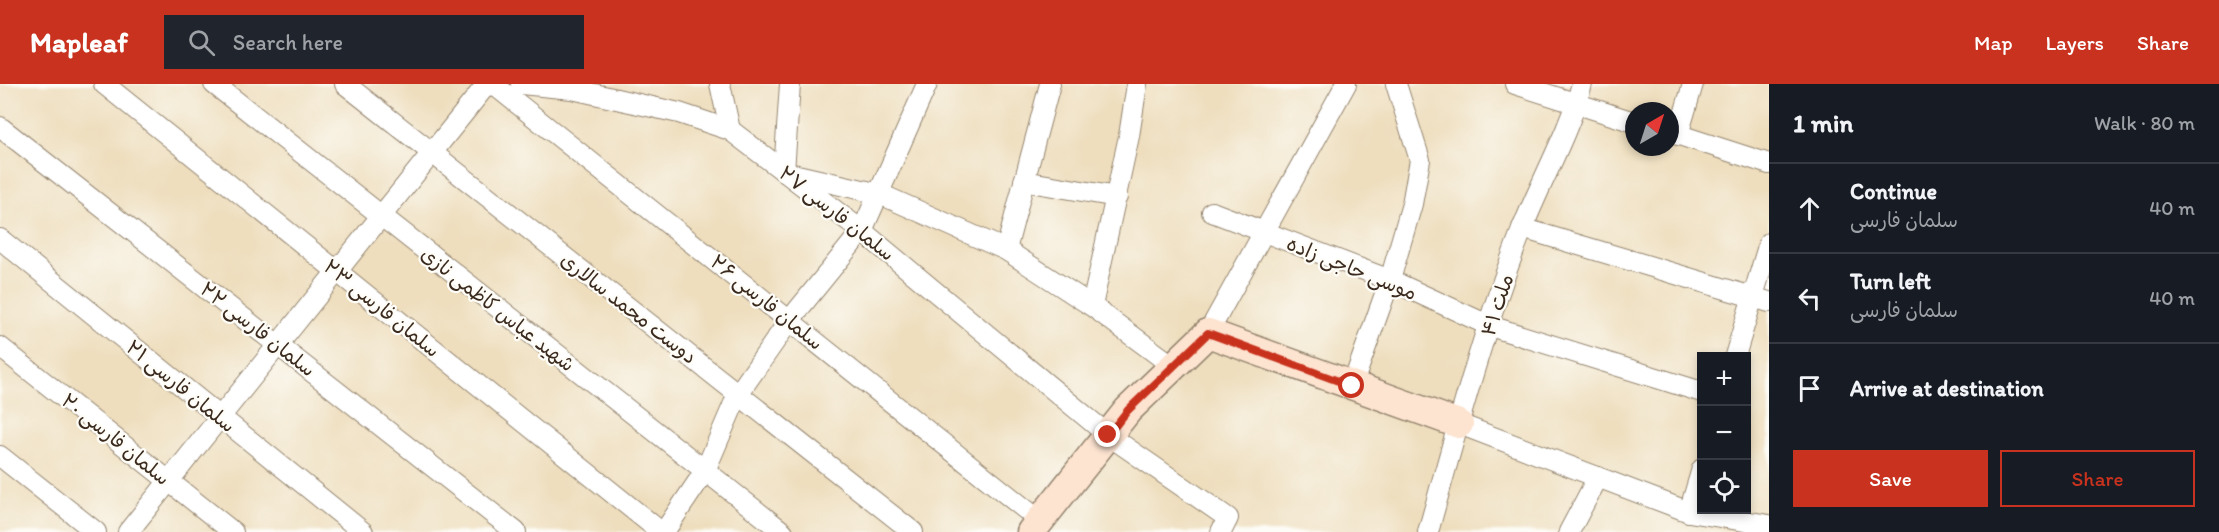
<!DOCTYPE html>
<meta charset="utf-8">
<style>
body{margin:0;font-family:Itim,"Playpen Sans Arabic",sans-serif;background:#20242c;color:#f1f3f6}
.controls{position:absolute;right:18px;bottom:18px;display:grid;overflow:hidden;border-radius:0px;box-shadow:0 3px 9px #0003}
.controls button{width:54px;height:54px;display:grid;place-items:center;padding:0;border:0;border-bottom:2px solid #363941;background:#171b24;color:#f1f3f6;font:30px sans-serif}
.compass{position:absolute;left:1625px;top:18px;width:54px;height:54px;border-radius:50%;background:#171b24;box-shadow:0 3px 9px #0003;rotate:39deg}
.stop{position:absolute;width:18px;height:18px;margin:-14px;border:4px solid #c8321e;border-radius:50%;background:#fff}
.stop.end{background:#c8321e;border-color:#fff;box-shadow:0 2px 6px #0008}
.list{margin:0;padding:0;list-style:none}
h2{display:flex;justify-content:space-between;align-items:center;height:78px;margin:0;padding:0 24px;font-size:26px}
h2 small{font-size:20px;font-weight:400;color:#9ea1a6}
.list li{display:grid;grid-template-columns:39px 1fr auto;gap:18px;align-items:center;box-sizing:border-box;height:90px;padding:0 24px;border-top:2px solid #363941}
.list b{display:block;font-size:22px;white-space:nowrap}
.list p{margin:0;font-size:20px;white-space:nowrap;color:#9ea1a6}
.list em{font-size:20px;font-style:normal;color:#9ea1a6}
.actions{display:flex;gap:12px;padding:18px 24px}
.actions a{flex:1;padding:14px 0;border:2px solid #c8321e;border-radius:0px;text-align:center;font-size:21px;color:#c8321e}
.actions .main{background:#c8321e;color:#fff}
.icon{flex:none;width:33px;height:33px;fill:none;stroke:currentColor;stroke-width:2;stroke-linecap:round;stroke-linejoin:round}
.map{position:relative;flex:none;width:1769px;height:448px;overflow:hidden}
header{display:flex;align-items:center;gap:36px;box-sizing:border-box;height:84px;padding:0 30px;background:#c8321e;color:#fff}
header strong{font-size:28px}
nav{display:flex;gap:33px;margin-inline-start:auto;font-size:21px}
.search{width:420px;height:54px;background:#20242c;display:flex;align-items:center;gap:15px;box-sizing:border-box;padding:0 21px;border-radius:0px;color:#9ea1a6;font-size:22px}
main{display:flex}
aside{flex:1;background:#171b24}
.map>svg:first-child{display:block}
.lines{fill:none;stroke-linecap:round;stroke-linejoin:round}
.street-casing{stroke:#94846e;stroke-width:22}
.secondary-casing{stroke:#94846e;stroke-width:31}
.street{stroke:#fff;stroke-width:20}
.secondary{stroke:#fde4d1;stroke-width:28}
.route{stroke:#c8321e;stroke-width:8}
.labels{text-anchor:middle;stroke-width:4.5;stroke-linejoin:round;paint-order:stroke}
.street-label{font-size:20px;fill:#3b2a1e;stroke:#fdfcf7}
</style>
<header>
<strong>Mapleaf</strong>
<div class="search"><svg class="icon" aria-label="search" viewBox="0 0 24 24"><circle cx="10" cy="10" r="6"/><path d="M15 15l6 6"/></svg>Search here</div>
<nav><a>Map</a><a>Layers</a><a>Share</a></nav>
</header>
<main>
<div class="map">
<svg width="1769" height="448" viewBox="0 0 1769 448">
<rect width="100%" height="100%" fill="#fdfcf7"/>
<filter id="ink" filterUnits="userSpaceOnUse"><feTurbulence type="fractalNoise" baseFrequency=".0167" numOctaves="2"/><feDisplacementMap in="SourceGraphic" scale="12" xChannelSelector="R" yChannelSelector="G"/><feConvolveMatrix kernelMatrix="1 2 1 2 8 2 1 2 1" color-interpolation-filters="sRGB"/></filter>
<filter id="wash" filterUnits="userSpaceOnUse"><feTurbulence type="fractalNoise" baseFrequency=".008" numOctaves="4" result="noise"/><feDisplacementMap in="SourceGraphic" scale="24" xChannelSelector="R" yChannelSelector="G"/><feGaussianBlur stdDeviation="1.35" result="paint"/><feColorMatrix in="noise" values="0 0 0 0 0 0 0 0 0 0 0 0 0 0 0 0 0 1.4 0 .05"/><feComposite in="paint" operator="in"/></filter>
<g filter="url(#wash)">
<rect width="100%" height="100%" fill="#eedebe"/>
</g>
<g filter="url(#ink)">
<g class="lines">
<g class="street-casing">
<g id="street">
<path d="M 104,0 L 661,448"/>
<path d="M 214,0 L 783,448"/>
<path d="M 345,0 L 913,448"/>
<path d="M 493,0 L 1040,437"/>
<path d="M 521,0 L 572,5 L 679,29 L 730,46 L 862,147 L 1108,351 L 1228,434 L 1221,448"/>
<path d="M 720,0 L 730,46"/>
<path d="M 790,0 L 784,88 L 880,110 L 1006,166 L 1092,222 L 1173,282"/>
<path d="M 1515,0 L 1634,38"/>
<path d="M 0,43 L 516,448"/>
<path d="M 1670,48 L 1769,80"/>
<path d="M 1678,51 L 1693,0"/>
<path d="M 1024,97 L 1117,113"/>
<path d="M 1212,128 L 1390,196 L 1490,242 L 1702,308"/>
<path d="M 1522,144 L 1769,218"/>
<path d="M 0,155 L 363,448"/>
<path d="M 1006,166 L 1050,0"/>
<path d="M 1092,222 L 1129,52 L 1137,0"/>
<path d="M 1208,249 L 1346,0"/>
<path d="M 0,263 L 233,448"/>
<path d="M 1735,272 L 1769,159"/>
<path d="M 1352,302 L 1390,196 L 1412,120 L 1420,76 L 1396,0"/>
<path d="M 1459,340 L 1689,428 L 1769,441"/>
<path d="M 0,372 L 96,448"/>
<path d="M 1689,428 L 1702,385"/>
<path d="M 128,448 L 487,0"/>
<path d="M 664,448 L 705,387 L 738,310 L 789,237 L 862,147 L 927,0"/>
<path d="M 1428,448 C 1456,348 1485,239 1523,143 C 1542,95 1568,50 1582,0"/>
<path d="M 1569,448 L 1598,393"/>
</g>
</g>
<g class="secondary-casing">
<path id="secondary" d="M 1031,448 L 1128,326 L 1208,249 L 1459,340"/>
</g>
<use href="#street" class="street"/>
<use href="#secondary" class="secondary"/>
</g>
</g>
<g class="lines" filter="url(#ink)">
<path class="route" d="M 1108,351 L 1128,326 L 1208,249 L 1352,302"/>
</g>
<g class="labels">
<g class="street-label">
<text transform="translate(837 129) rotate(38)" y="7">سلمان فارسی ۲۷</text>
<text transform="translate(1352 184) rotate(22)" y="7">موسی حاجی زاده</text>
<text transform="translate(767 218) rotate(39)" y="7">سلمان فارسی ۲۶</text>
<text transform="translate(1497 221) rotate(-72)" y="7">ملت ۴۱</text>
<text transform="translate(382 224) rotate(39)" y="7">سلمان فارسی ۲۳</text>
<text transform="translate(629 224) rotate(38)" y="7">دوست محمد سالاری</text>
<text transform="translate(498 225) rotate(38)" y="7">شهید عباس کاظمی نازی</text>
<text transform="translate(258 245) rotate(38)" y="7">سلمان فارسی ۲۲</text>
<text transform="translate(181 302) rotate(39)" y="7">سلمان فارسی ۲۱</text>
<text transform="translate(116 355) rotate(39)" y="7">سلمان فارسی ۲۰</text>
</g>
</g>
</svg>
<div class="controls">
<button>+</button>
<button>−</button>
<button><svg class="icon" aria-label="locate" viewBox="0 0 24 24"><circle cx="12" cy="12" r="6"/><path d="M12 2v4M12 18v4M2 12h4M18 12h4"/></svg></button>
</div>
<svg class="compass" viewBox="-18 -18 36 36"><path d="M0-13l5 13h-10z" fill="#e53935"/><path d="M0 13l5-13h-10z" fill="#9ea1a6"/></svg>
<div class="stop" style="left:1352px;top:302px"></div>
<div class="stop end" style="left:1108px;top:351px"></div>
</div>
<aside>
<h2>1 min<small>Walk · 80 m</small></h2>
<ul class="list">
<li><svg class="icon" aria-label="ahead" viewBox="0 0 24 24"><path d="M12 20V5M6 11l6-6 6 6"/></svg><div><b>Continue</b><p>سلمان فارسی</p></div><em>40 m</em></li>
<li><svg class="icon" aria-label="left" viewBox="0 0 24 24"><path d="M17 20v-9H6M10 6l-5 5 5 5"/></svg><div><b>Turn left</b><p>سلمان فارسی</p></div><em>40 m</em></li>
<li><svg class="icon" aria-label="arrive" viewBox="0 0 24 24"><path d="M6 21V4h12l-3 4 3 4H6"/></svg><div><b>Arrive at destination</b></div></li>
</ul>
<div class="actions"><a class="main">Save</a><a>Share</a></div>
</aside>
</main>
